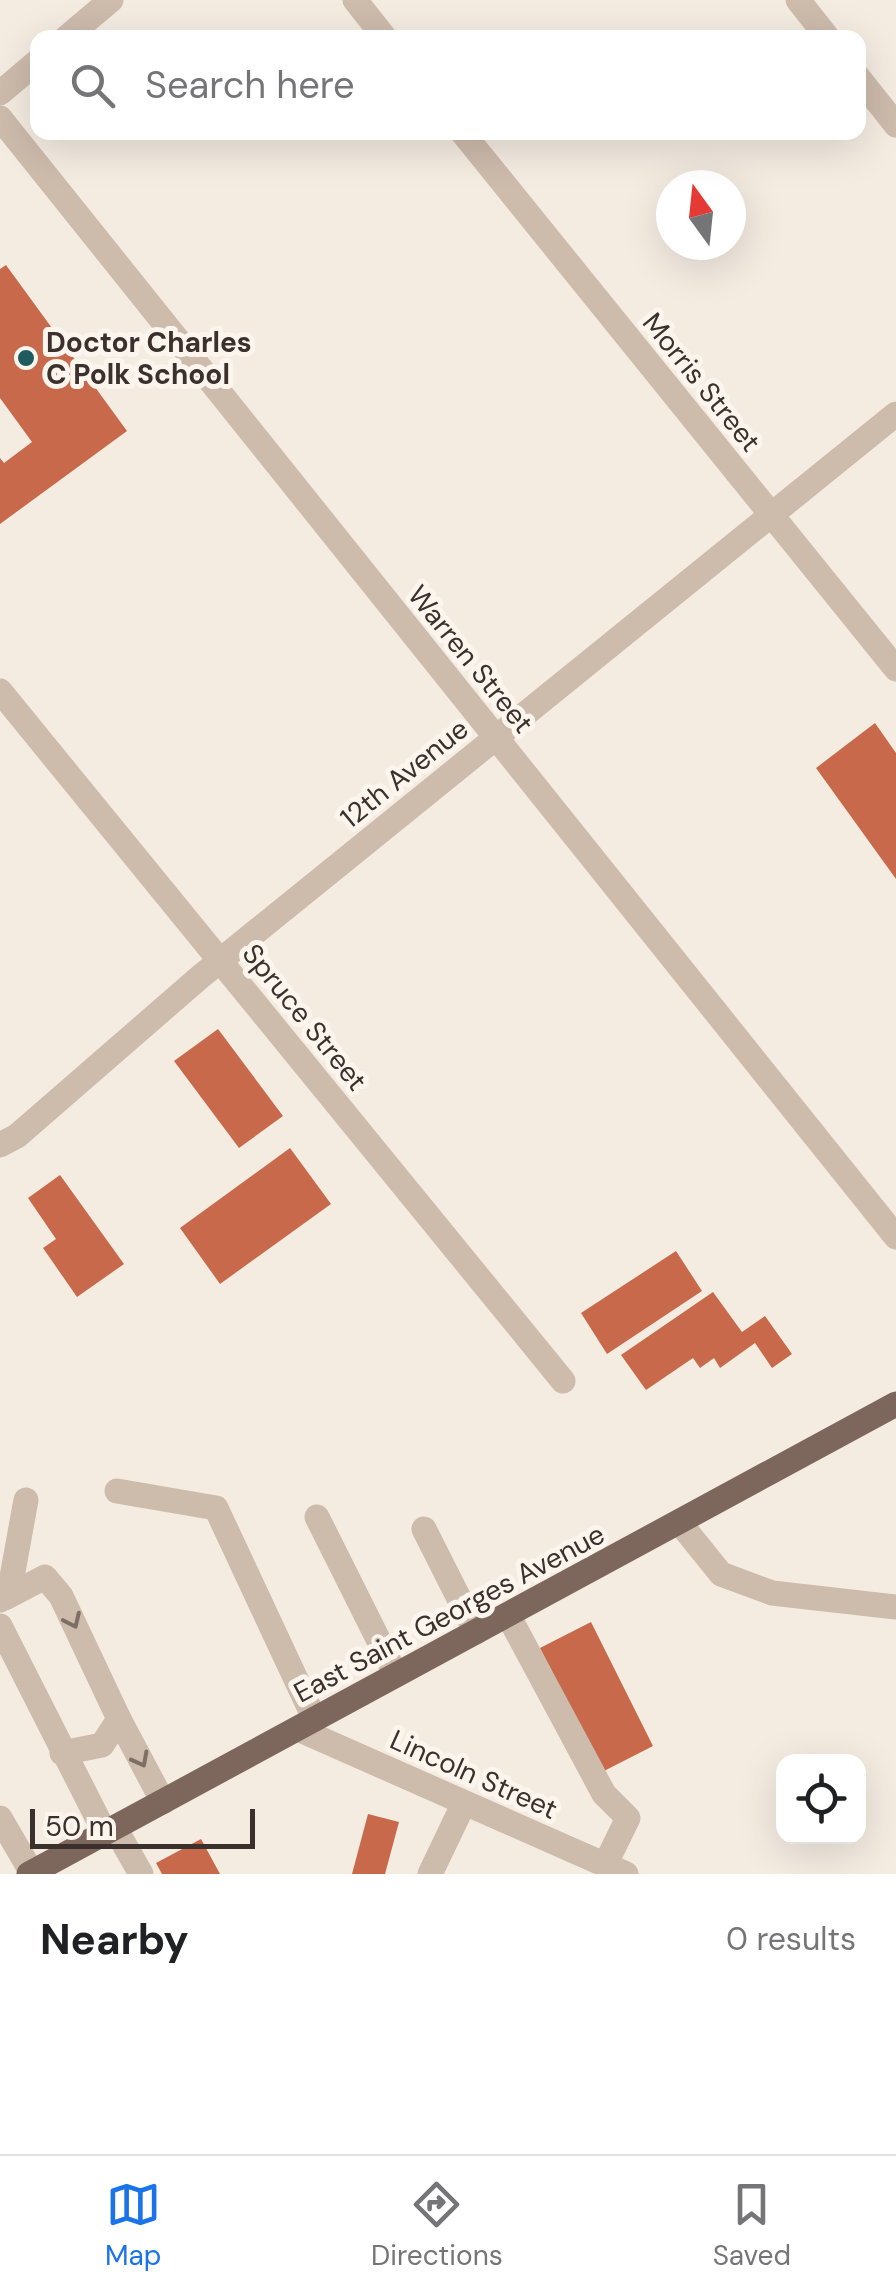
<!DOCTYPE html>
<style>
body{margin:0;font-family:"DM Sans",sans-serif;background:#f6f6f6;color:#202124}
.controls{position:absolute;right:30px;bottom:30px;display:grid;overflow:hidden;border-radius:20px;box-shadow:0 10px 40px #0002}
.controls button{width:90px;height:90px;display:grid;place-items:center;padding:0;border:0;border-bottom:2px solid #e0e0e0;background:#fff;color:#202124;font:50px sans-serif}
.compass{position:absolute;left:656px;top:170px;width:90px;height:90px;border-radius:50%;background:#fff;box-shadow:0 10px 40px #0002;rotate:345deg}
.scale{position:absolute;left:30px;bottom:25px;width:225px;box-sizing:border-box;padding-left:10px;border:5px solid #3b302b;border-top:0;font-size:28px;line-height:35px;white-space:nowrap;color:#3b302b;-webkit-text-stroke:8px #fbf5ee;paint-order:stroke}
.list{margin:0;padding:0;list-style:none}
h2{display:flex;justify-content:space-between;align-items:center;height:130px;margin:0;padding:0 40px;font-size:42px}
h2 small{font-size:32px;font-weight:400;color:#757577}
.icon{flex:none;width:55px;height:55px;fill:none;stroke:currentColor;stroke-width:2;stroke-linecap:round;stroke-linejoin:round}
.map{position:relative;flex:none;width:896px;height:1874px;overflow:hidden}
.search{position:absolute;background:#fff;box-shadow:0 10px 40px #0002;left:30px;right:30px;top:30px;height:110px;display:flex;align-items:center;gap:25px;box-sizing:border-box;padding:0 35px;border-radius:20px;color:#757577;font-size:38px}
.sheet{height:280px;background:#fff}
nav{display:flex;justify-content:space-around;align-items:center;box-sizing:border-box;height:140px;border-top:2px solid #e0e0e0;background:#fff;font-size:28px;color:#757577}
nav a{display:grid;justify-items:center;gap:5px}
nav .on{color:#1a73e8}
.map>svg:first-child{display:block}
.building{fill:#c8694b}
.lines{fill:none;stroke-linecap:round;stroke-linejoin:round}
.minor{stroke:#cdbbac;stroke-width:25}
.major{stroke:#7d675c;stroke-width:25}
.oneway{stroke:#7d6f65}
.poi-dot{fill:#1f5a5e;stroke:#fbf5ee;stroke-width:4}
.labels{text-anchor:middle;stroke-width:10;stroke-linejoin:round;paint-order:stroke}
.poi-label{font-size:28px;font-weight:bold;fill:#3b302b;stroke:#fbf5ee;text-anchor:start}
.street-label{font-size:28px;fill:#3b302b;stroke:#fbf5ee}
</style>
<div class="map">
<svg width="896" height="1874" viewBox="0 0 896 1874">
<rect width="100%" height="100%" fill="#f4ebe1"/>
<g class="building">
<path d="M 6,265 L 127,431 L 0,524 L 0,458 L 4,463 L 32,442 L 0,398 L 0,269 Z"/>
<path d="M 875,723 L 896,753 L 896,879 L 816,768 Z"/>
<path d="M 218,1029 L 283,1116 L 239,1148 L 174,1061 Z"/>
<path d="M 290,1148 L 331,1204 L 220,1284 L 180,1228 Z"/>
<path d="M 60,1175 L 124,1264 L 77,1297 L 43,1248 L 56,1239 L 28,1198 Z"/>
<path d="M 676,1251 L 702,1291 L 607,1354 L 581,1313 Z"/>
<path d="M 713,1292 L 742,1332 L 765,1316 L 792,1354 L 772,1368 L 755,1343 L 720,1368 L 714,1358 L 700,1368 L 693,1358 L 646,1390 L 621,1355 Z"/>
<path d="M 591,1622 L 653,1746 L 602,1772 L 540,1648 Z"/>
<path d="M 368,1814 L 399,1822 L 385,1874 L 352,1874 Z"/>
<path d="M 201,1839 L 220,1874 L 162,1874 L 156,1863 Z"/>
</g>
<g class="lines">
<g class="minor">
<path d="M 355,0 L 385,38"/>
<path d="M 798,0 L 828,38"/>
<path d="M 66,38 L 111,0"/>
<path d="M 858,77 L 896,125"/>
<path d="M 0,93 L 38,61"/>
<path d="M 0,118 L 896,1237"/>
<path d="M 462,132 L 896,669"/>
<path d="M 0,691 L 563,1381"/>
<path d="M 0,1145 L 17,1136 L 200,977 L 896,414"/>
<path d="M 117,1491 L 216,1508 L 315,1720"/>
<path d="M 317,1517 L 396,1675"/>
<path d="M 679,1522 L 721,1574 L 772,1593 L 896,1607"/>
<path d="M 424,1529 L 476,1632"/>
<path d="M 5,1598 L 45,1577 L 61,1596 L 119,1719 L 102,1745 L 62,1753"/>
<path d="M 0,1600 L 12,1577 L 26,1500"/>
<path d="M 508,1615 L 604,1794 L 628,1818 L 605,1865"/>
<path d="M 0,1626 L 105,1833"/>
<path d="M 119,1719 L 163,1802"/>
<path d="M 298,1729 L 626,1874"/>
<path d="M 0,1818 L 32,1873"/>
<path d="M 115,1828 L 141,1874"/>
<path d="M 430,1874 L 464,1803"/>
</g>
<path class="major" d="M 29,1874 L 896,1404"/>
</g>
<defs><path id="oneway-chevron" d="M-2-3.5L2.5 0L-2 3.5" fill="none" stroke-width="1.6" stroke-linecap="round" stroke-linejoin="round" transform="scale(2.5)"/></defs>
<g class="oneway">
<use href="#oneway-chevron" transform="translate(73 1621) rotate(65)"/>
<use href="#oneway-chevron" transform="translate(141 1760) rotate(62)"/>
</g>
<circle class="poi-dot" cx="26" cy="358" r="10"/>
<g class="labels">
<g class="poi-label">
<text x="46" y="352">Doctor Charles<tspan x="46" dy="32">C Polk School</tspan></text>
</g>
<g class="street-label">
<text transform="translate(702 382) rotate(51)" y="10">Morris Street</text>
<text transform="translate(471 659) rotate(51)" y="10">Warren Street</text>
<text transform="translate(404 773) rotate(-39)" y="10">12th Avenue</text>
<text transform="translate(305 1017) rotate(51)" y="10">Spruce Street</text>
<text transform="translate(449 1613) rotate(-28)" y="10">East Saint Georges Avenue</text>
<text transform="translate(474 1774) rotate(24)" y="10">Lincoln Street</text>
</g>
</g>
</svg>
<div class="controls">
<button><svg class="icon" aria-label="locate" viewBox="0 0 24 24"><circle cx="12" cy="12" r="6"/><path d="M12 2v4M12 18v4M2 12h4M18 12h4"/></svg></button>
</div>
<svg class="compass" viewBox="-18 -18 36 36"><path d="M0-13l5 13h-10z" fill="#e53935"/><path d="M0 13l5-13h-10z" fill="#757577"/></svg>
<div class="scale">50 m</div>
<div class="search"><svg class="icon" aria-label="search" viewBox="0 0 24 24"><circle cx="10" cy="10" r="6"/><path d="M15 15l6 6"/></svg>Search here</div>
</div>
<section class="sheet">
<h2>Nearby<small>0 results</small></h2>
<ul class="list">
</ul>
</section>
<nav>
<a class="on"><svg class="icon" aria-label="map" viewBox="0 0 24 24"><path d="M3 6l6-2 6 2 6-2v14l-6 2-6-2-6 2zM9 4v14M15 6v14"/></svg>Map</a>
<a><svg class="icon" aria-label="directions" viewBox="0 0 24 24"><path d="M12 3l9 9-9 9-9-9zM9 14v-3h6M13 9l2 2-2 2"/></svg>Directions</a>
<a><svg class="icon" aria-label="saved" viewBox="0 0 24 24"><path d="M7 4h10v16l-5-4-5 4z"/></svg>Saved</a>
</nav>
